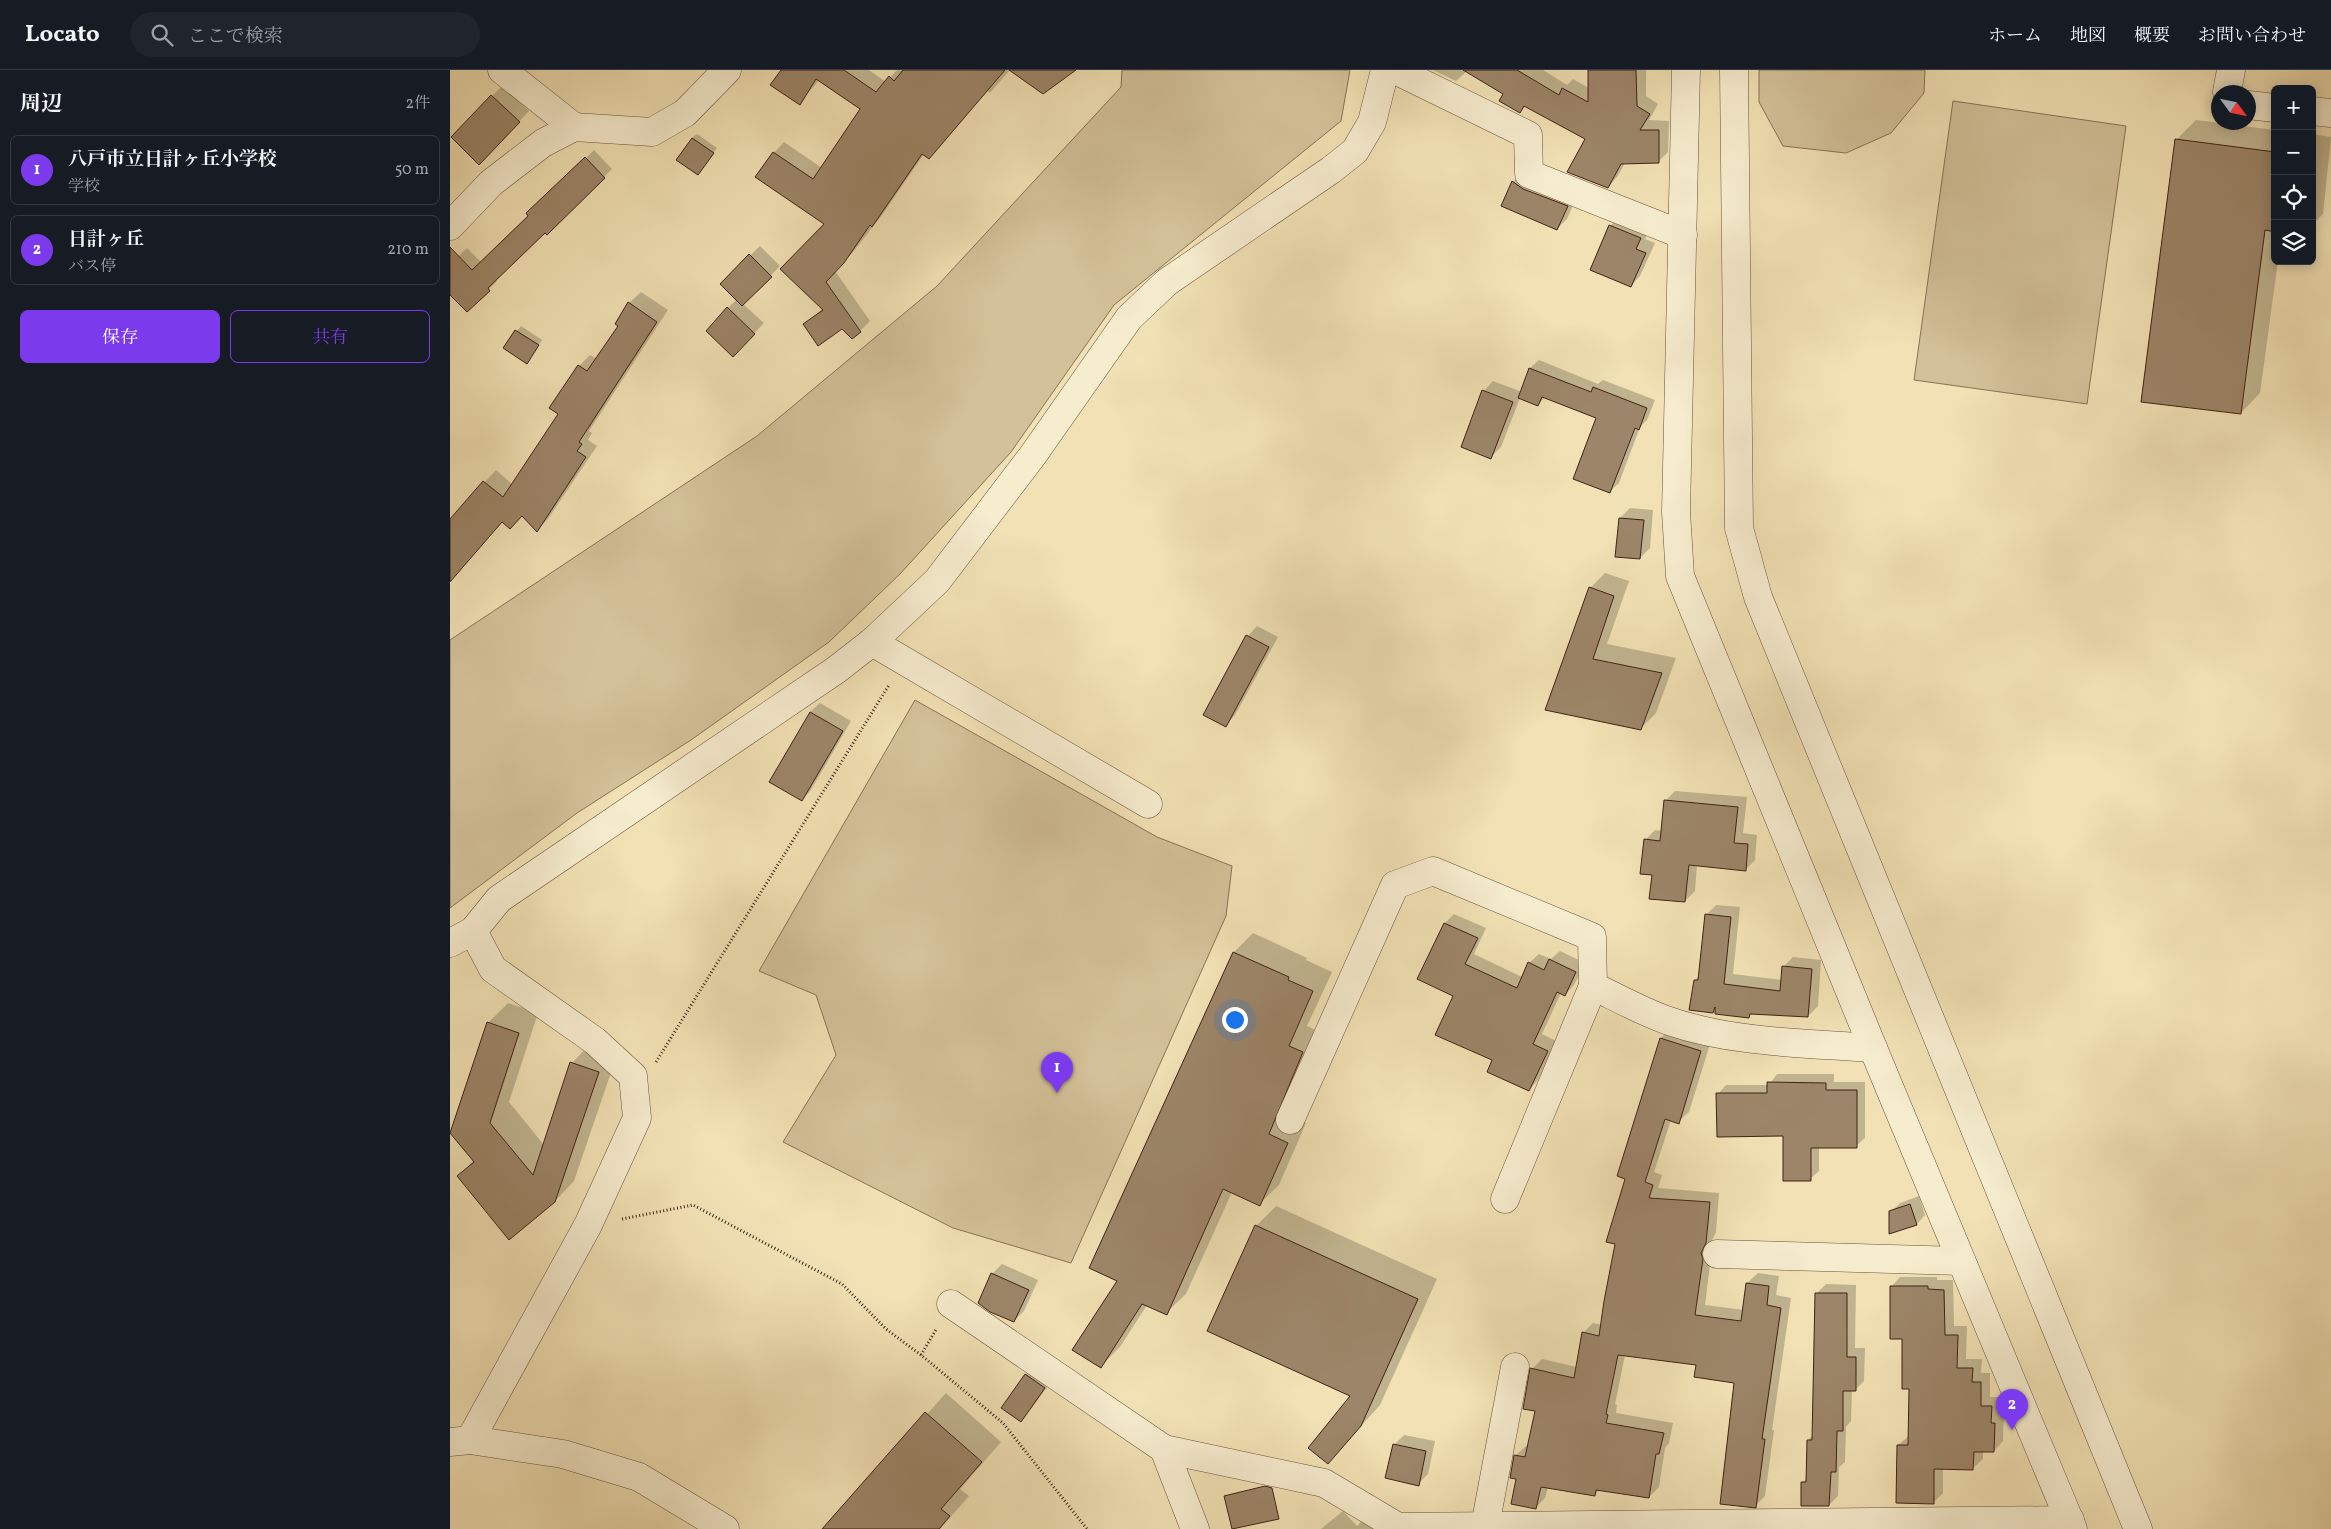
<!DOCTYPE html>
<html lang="ja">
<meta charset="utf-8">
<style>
body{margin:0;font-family:Vollkorn,"Noto Serif JP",serif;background:#20242c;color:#f1f3f6}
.controls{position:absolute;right:15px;top:15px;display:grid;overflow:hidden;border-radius:8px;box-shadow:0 2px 12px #0003}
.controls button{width:45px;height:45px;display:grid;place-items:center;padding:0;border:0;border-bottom:1px solid #363941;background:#171b24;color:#f1f3f6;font:25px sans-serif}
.compass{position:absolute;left:1761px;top:15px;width:45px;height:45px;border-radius:50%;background:#171b24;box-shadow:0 2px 12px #0003;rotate:123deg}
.you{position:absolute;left:784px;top:949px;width:18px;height:18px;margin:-12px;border:4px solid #fff;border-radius:50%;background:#1a73e8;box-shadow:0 0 0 8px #1a73e833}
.badge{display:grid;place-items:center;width:32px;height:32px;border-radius:50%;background:#7c3aed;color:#fff;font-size:16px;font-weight:700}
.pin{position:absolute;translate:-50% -41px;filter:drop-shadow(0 1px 2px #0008)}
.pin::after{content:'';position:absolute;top:26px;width:18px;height:15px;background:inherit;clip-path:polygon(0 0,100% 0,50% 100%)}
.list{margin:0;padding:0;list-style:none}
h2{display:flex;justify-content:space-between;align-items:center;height:65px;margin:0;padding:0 20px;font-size:21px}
h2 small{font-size:16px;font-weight:400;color:#9ea1a6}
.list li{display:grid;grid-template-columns:32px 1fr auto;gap:15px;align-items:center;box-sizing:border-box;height:70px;margin:0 10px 10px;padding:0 10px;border:1px solid #363941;border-radius:8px}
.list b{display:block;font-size:19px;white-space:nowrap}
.list p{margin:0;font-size:16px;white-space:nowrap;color:#9ea1a6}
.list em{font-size:16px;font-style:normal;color:#9ea1a6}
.actions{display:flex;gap:10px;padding:15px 20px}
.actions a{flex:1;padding:11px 0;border:1px solid #7c3aed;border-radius:8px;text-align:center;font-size:18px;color:#7c3aed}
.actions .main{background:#7c3aed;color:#fff}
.icon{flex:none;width:28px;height:28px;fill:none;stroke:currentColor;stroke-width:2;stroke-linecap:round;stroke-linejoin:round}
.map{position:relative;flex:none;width:1881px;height:1459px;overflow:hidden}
header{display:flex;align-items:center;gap:30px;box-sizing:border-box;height:70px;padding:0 25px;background:#171b24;border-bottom:1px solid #363941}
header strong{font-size:24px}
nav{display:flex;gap:28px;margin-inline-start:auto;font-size:18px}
.search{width:350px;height:45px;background:#20242c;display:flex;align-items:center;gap:12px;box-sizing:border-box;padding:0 18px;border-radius:28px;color:#9ea1a6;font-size:19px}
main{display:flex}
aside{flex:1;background:#171b24}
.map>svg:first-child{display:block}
.green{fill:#d3c199;stroke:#8a7257}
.shadow{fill:#0003}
.building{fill:#9c8568;stroke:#402215}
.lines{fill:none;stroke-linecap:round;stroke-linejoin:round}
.minor-casing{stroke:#6c523d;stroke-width:29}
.path{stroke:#402215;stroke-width:3;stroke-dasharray:1 2.5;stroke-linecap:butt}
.minor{stroke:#f6ecce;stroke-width:28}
</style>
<header>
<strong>Locato</strong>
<div class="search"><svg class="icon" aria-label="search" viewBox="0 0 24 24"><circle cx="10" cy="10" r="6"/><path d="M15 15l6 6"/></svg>ここで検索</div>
<nav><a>ホーム</a><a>地図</a><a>概要</a><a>お問い合わせ</a></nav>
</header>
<main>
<aside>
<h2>周辺<small>2件</small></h2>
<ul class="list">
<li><span class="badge">1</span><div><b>八戸市立日計ヶ丘小学校</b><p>学校</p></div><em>50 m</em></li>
<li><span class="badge">2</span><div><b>日計ヶ丘</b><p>バス停</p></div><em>210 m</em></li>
</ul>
<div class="actions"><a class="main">保存</a><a>共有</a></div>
</aside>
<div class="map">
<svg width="1881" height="1459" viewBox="0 0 1881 1459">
<rect width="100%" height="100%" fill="#f1e1b4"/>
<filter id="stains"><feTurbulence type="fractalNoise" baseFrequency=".004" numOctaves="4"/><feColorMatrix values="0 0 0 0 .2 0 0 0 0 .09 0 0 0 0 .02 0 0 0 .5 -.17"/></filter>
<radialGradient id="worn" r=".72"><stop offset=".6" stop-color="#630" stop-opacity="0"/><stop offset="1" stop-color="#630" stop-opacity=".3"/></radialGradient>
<g class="green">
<path d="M 672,0 L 900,0 L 891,51 L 664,235 L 561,382 L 450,504 L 379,572 L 241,670 L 127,743 L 0,838 L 0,570 L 307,366 L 487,216 L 671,17 Z"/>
<path d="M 1309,0 L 1475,0 L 1474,23 L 1441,63 L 1396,83 L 1333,76 L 1309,32 Z"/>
<path d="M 1503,31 L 1676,56 L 1637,334 L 1464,310 Z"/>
<path d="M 465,630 L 707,767 L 782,796 L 776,846 L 621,1193 L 503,1158 L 333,1072 L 386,985 L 366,925 L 309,901 Z"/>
</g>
<g class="shadow">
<path d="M 333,0 L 419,0 L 436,12 L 447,0 L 560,0 L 540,23 L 537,21 L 489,78 L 474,84 L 432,145 L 404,181 L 385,201 L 420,251 L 410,261 L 355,254 L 372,239 L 376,154 L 324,83 L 334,72 L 372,98 L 412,38 L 369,10 L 349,34 Z"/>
<path d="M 983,0 L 1093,0 L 1117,15 L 1123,9 L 1139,18 L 1140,0 L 1196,0 L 1196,26 L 1208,34 L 1199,50 L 1219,51 L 1218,82 L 1209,91 L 1175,93 L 1167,107 L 1158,117 L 1137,69 L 1076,36 L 1070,42 L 1055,24 L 1017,1 L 1006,11 Z"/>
<path d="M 52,16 L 79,41 L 39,83 L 2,67 Z"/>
<path d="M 1746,50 L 1825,60 L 1825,191 L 1828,191 L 1810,323 L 1791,343 L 1726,70 Z"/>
<path d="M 247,64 L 267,78 L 248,103 L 242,68 Z"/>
<path d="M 1862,64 L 1881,67 L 1873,144 L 1862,155 Z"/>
<path d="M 144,80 L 162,99 L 97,164 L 95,161 L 45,209 L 47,211 L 17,241 L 0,223 L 0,194 L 17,178 L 32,193 Z"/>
<path d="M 1073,102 L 1127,126 L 1117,149 L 1107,159 L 1063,112 Z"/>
<path d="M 1170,146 L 1200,158 L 1195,169 L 1205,173 L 1190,206 L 1181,216 L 1160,156 Z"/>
<path d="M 310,176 L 330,196 L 293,234 L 314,253 L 293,275 L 278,238 L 287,229 L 271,214 Z"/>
<path d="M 191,222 L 218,240 L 139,361 L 142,363 L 138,370 L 147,376 L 98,449 L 87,460 L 73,445 L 53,451 L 0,510 L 0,450 L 46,400 L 63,415 L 110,344 L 129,296 L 140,285 L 147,289 L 170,255 L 179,233 Z"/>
<path d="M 71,256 L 92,270 L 76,292 L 54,277 Z"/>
<path d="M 1089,290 L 1148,314 L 1153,310 L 1205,330 L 1197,350 L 1190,357 L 1169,413 L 1160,421 L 1148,347 L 1095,327 L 1088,335 L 1070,328 L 1051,377 L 1041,387 L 1034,321 L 1043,311 L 1072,322 L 1080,298 Z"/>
<path d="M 1180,438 L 1203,440 L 1200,478 L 1190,488 L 1170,448 Z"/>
<path d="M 1155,503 L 1179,511 L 1157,574 L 1226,588 L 1206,643 L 1191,658 L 1097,639 L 1140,518 Z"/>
<path d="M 807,556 L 828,567 L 785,645 L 776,655 L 798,566 Z"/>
<path d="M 370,633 L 401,651 L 361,720 L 352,730 L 360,642 Z"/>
<path d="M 1225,721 L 1297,727 L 1293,763 L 1307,765 L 1305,790 L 1295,800 L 1247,795 L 1245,821 L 1235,831 L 1203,804 L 1195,770 L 1205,760 L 1212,761 L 1215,731 Z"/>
<path d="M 1266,835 L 1290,837 L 1283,904 L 1332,910 L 1333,897 L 1343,887 L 1371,890 L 1368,936 L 1358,946 L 1302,943 L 1299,946 L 1266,938 L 1262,942 L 1245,910 L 1250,905 L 1256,845 Z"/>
<path d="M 1004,844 L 1036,858 L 1024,884 L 1072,907 L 1079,893 L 1089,884 L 1101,889 L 1110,881 L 1135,893 L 1124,915 L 1115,925 L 1111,923 L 1092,964 L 1106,971 L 1088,1010 L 1079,1020 L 1043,990 L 1005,925 L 969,909 L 995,853 Z"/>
<path d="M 803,863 L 857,888 L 856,890 L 882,902 L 857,956 L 872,963 L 837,1045 L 856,1053 L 829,1115 L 809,1134 L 782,1122 L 736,1224 L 716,1243 L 697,1235 L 670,1277 L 650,1297 L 669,1210 L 784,882 Z"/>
<path d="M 58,933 L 88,943 L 59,1032 L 94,1075 L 122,993 L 141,973 L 168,982 L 124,1111 L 104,1132 L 8,1106 L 24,1090 L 38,953 Z"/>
<path d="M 1221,958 L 1261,971 L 1239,1042 L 1228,1052 L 1221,1050 L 1204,1102 L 1212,1105 L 1208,1118 L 1269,1123 L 1266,1162 L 1261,1172 L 1262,1179 L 1255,1235 L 1294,1240 L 1297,1213 L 1308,1203 L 1329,1206 L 1326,1225 L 1341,1228 L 1322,1360 L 1324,1360 L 1315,1426 L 1305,1436 L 1286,1312 L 1247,1294 L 1175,1285 L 1165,1334 L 1167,1335 L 1166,1343 L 1223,1353 L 1219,1373 L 1215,1378 L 1209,1417 L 1199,1427 L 1150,1419 L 1145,1425 L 1098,1417 L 1095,1428 L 1085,1438 L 1068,1408 L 1065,1386 L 1076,1376 L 1078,1376 L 1086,1340 L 1082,1299 L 1092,1289 L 1127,1297 L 1133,1263 L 1143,1253 L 1152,1255 L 1177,1108 L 1211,968 Z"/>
<path d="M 1327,1004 L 1384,1004 L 1384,1012 L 1415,1012 L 1415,1068 L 1406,1076 L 1369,1077 L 1369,1101 L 1360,1109 L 1334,1064 L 1268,1024 L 1276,1015 L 1319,1015 Z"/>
<path d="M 1469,1126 L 1475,1145 L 1467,1154 L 1441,1142 L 1450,1133 Z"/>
<path d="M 826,1136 L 987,1209 L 930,1335 L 878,1393 L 902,1325 L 806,1156 Z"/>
<path d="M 552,1194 L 588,1210 L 574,1241 L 564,1251 L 542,1204 Z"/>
<path d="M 1450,1207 L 1487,1207 L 1487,1210 L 1503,1210 L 1504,1256 L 1517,1256 L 1516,1289 L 1532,1289 L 1531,1303 L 1540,1303 L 1540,1327 L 1551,1327 L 1550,1344 L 1554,1344 L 1553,1371 L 1544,1381 L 1533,1381 L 1533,1389 L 1523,1398 L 1493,1398 L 1493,1423 L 1483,1433 L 1448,1375 L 1460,1365 L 1460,1318 L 1453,1267 L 1441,1217 Z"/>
<path d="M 1376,1214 L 1406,1215 L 1405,1278 L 1415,1278 L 1414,1311 L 1405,1320 L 1402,1320 L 1401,1351 L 1396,1357 L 1395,1392 L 1389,1397 L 1388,1426 L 1379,1435 L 1353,1412 L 1357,1408 L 1358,1370 L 1363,1365 L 1366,1224 Z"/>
<path d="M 586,1295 L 604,1308 L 580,1340 L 571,1350 L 576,1305 Z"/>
<path d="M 496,1323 L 551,1372 L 510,1419 L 519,1426 L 490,1459 L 374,1459 Z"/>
<path d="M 954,1365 L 985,1371 L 978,1404 L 968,1414 L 944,1375 Z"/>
<path d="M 893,1441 L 907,1456 L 916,1447 L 929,1459 L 871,1459 Z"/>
</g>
<g class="building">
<path d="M 331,0 L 394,0 L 426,22 L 439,6 L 444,11 L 453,0 L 555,0 L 479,89 L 472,84 L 422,157 L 420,155 L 394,193 L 376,212 L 411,262 L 402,269 L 392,259 L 368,276 L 353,254 L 373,240 L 330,199 L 374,154 L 305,107 L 323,82 L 363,109 L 410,39 L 366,9 L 350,35 L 320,15 Z"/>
<path d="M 559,0 L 626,0 L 593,24 Z"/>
<path d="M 1013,0 L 1067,0 L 1109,25 L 1112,18 L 1138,32 L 1138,0 L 1186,0 L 1187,36 L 1200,44 L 1190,60 L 1209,60 L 1209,93 L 1171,94 L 1158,118 L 1117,102 L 1135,69 L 1074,36 L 1070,43 L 1049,31 L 1053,24 Z"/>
<path d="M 41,25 L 70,52 L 29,95 L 1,67 Z"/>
<path d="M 242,68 L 264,83 L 248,105 L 226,90 Z"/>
<path d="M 1725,69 L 1825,82 L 1825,162 L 1815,160 L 1791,344 L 1691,332 Z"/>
<path d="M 135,87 L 155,108 L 97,165 L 95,163 L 38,218 L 40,221 L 17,242 L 0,225 L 0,177 L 22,200 L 78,146 L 76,143 Z"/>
<path d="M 1062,111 L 1073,119 L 1118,136 L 1107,160 L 1051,136 Z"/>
<path d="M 1159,155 L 1191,168 L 1186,179 L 1196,183 L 1181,217 L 1140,200 Z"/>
<path d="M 299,184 L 322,207 L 292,236 L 270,214 Z"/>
<path d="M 178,232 L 207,252 L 129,372 L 132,374 L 127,381 L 136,387 L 87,462 L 72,446 L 60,459 L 52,452 L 0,512 L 0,449 L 33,411 L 53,427 L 108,344 L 99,338 L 128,295 L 137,301 L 168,256 L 165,254 Z"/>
<path d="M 277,237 L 305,264 L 283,287 L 256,261 Z"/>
<path d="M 65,260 L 89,275 L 77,294 L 53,278 Z"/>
<path d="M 1079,298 L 1141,322 L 1143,317 L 1197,338 L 1189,360 L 1185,358 L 1160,423 L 1123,409 L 1146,348 L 1092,327 L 1088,336 L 1068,328 Z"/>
<path d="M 1032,320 L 1063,332 L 1041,389 L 1011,377 Z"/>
<path d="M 1169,448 L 1194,450 L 1190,489 L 1165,487 Z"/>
<path d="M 1139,517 L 1164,526 L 1143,589 L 1212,603 L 1191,660 L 1095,640 Z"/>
<path d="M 796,565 L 819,577 L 776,657 L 753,645 Z"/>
<path d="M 360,642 L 393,661 L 352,731 L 319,712 Z"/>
<path d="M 1214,730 L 1288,737 L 1284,773 L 1298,774 L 1296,801 L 1239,795 L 1235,832 L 1199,829 L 1202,805 L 1190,804 L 1194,769 L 1210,771 Z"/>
<path d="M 1255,844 L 1281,847 L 1274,914 L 1330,921 L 1332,896 L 1362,899 L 1358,947 L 1300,944 L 1299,948 L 1265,944 L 1265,937 L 1263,943 L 1239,940 L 1244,910 L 1248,910 Z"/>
<path d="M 994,853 L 1028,868 L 1015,894 L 1067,918 L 1078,892 L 1094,900 L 1099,889 L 1126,902 L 1115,926 L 1107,922 L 1083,974 L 1098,981 L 1079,1021 L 1037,1002 L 1042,990 L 985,965 L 1003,926 L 967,909 Z"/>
<path d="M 783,882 L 839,907 L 838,910 L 863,921 L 839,976 L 853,982 L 819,1064 L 838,1073 L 810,1136 L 773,1119 L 717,1245 L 692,1234 L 651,1298 L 622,1280 L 667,1211 L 639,1198 Z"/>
<path d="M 37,952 L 69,963 L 40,1053 L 83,1105 L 120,992 L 149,1002 L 105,1132 L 59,1170 L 7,1106 L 24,1092 L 0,1063 Z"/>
<path d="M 1210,968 L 1251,981 L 1229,1054 L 1215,1049 L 1195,1112 L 1203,1115 L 1199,1128 L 1260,1132 L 1256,1173 L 1251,1183 L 1253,1189 L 1245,1245 L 1291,1251 L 1296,1213 L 1319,1216 L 1317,1235 L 1331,1238 L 1312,1369 L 1315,1369 L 1306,1438 L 1270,1434 L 1284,1313 L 1244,1307 L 1246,1295 L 1168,1285 L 1156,1344 L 1158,1345 L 1156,1353 L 1214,1363 L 1209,1384 L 1206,1384 L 1199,1428 L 1146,1420 L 1145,1426 L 1091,1417 L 1086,1439 L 1061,1434 L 1066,1409 L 1060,1408 L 1064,1385 L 1075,1387 L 1085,1341 L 1073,1339 L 1080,1298 L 1124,1308 L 1132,1262 L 1149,1266 L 1154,1231 L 1165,1174 L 1156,1172 L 1175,1109 L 1167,1106 Z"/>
<path d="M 1317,1012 L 1376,1013 L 1376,1020 L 1407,1020 L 1407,1078 L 1361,1078 L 1361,1111 L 1333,1111 L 1333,1066 L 1267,1067 L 1266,1023 L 1317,1023 Z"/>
<path d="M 1460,1134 L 1467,1155 L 1439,1164 L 1439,1141 Z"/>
<path d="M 805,1155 L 968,1229 L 911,1356 L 878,1394 L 858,1378 L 900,1326 L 757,1261 Z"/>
<path d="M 541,1203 L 579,1220 L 564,1252 L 540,1242 L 528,1233 Z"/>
<path d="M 1440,1216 L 1478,1216 L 1478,1219 L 1494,1220 L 1495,1265 L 1508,1265 L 1507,1298 L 1523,1298 L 1522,1312 L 1531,1312 L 1531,1336 L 1542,1336 L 1541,1353 L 1545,1353 L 1544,1382 L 1524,1382 L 1523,1400 L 1484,1399 L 1484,1434 L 1446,1433 L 1447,1375 L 1458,1375 L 1459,1319 L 1452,1319 L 1452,1269 L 1440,1269 Z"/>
<path d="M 1365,1223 L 1397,1223 L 1397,1287 L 1406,1287 L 1406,1321 L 1393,1321 L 1393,1361 L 1387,1361 L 1386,1402 L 1381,1402 L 1379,1436 L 1351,1436 L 1351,1412 L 1356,1412 L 1357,1370 L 1362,1370 Z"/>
<path d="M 575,1304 L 595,1318 L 571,1352 L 551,1338 Z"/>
<path d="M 475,1342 L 532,1392 L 491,1439 L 500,1446 L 489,1459 L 372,1459 Z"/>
<path d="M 943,1374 L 976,1381 L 969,1416 L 935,1408 Z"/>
<path d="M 815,1416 L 822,1418 L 829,1449 L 782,1459 L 774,1426 Z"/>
</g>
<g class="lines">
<g class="minor-casing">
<g id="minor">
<path d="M 52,0 L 124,57"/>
<path d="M 945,0 L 1078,65 L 1079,104 L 1233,165"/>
<path d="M 1236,0 L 1226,442 L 1230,506 L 1423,978 L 1623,1459"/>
<path d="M 1284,0 L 1289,458 L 1308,527 L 1688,1459"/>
<path d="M 1777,22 L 1781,0"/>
<path d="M 1798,35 L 1825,38"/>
<path d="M 1862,41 L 1881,43"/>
<path d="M 0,156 L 41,113 L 93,73 L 124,57 L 202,62 L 235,43 L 277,0"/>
<path d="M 422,572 L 698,734"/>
<path d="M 0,873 L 23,861 L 49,829 L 386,600 L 422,572 L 487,511 L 583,385 L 679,248 L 717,212 L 881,100 L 905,81 L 922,52 L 935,0"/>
<path d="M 840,1050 L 945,815 L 983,801 L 1142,867 L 1143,916 C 1168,928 1193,942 1219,951 C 1283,973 1355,973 1423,978"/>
<path d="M 1055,1129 L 1143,916"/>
<path d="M 1267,1184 L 1511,1191"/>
<path d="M 501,1234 L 714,1379 L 874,1413 L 948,1457 L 1620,1450"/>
<path d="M 20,1370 L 138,1155 L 187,1048 L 183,1006 L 145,971 L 43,899 L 23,861"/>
<path d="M 0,1372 L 20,1370 L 113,1384 L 189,1407 L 275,1459"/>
<path d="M 714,1379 L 745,1459"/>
<path d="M 1035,1456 L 1065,1297"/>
</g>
</g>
<g class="path">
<path d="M 206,992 L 439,615"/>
<path d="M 172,1149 L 243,1135 L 392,1214 L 436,1259 L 471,1285 L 553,1353 L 637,1459"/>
<path d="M 471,1285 L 487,1258"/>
</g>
<use href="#minor" class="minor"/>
</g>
<rect width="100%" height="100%" filter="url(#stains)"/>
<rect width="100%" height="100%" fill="url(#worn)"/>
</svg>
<div class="controls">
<button>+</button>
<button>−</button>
<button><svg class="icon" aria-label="locate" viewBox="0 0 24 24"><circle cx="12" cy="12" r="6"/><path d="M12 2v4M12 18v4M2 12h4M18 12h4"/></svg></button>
<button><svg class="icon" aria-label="layers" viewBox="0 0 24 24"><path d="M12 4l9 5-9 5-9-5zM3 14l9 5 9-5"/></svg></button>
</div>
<svg class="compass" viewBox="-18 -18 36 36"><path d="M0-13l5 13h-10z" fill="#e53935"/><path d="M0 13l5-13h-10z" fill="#9ea1a6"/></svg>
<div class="you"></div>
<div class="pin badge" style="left:607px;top:1023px">1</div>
<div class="pin badge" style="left:1562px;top:1360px">2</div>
</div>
</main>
